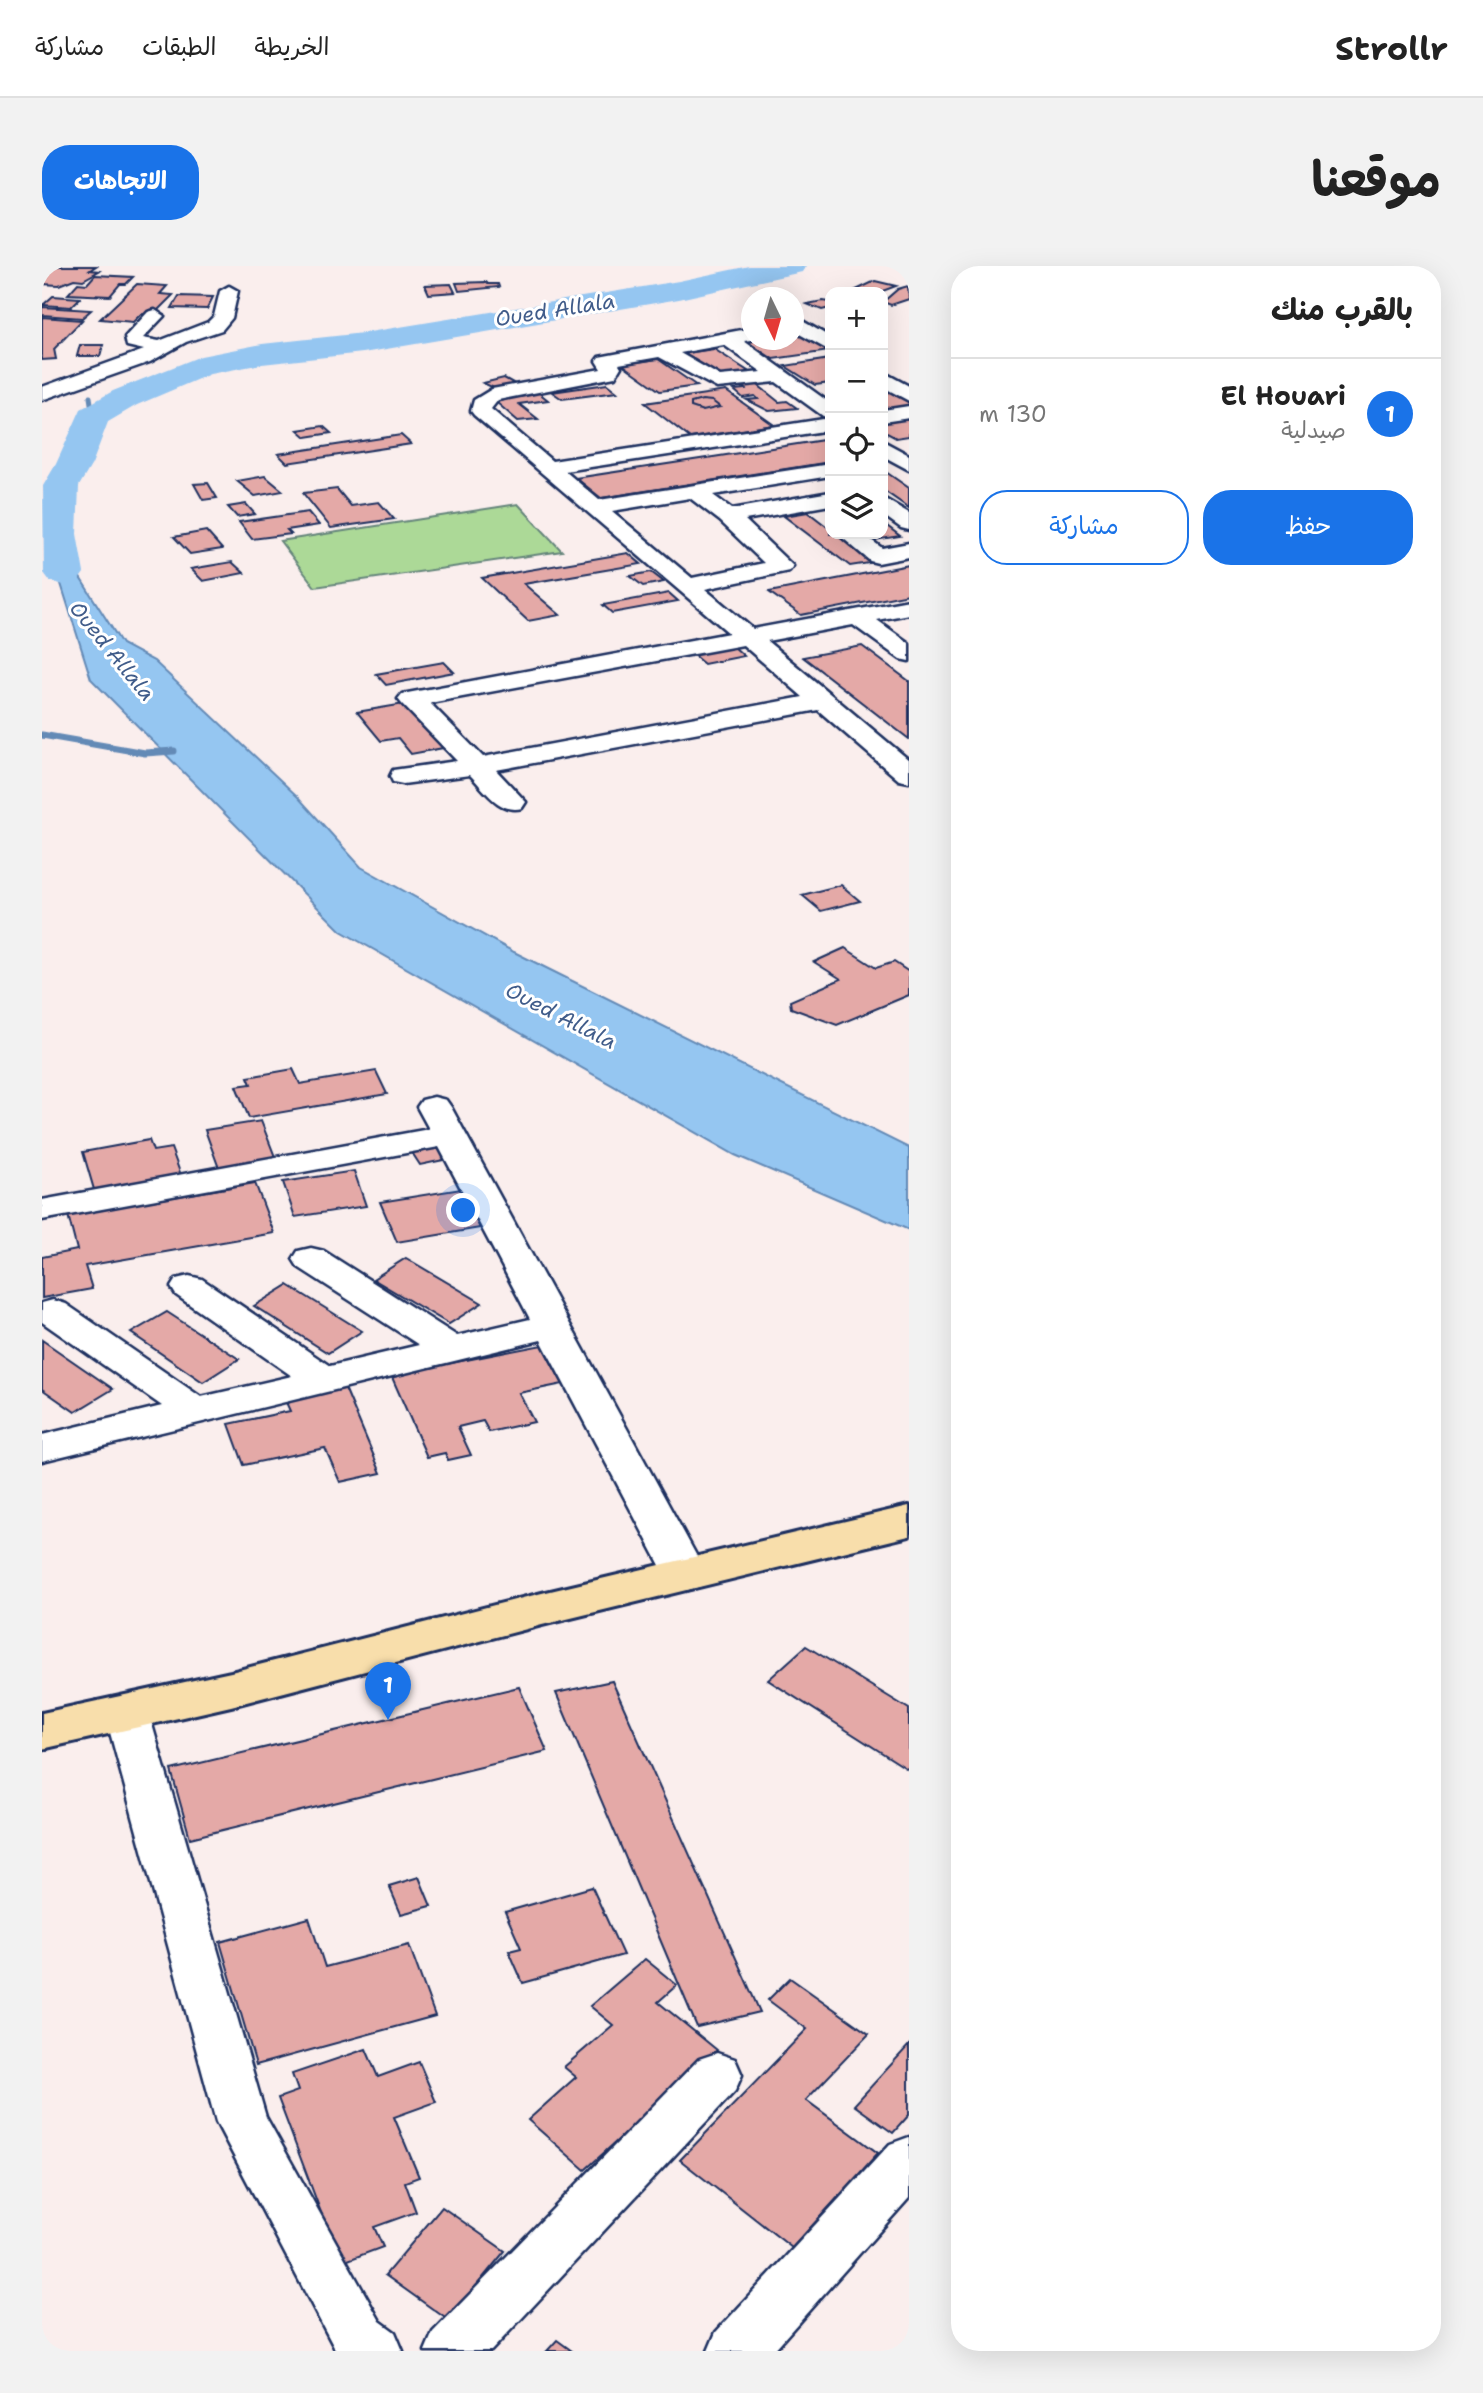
<!DOCTYPE html>
<html lang="ar">
<meta charset="utf-8">
<style>
body{margin:0;font-family:"Shantell Sans","Playpen Sans Arabic",sans-serif;background:#f2f2f2;color:#222;direction:rtl}
.controls{position:absolute;right:21px;top:21px;display:grid;overflow:hidden;border-radius:14px;box-shadow:0 7px 28px #0002}
.controls button{width:63px;height:63px;display:grid;place-items:center;padding:0;border:0;border-bottom:2px solid #e0e0e0;background:#fff;color:#222;font:35px sans-serif}
.compass{position:absolute;left:699px;top:21px;width:63px;height:63px;border-radius:50%;background:#fff;box-shadow:0 7px 28px #0002;rotate:175deg}
.you{position:absolute;left:422px;top:945px;width:24px;height:24px;margin:-18px;border:5px solid #fff;border-radius:50%;background:#1a73e8;box-shadow:0 0 0 10px #1a73e833}
.badge{display:grid;place-items:center;width:46px;height:46px;border-radius:50%;background:#1a73e8;color:#fff;font-size:23px;font-weight:700}
.pin{position:absolute;translate:-50% -58px;filter:drop-shadow(0 2px 4px #0008)}
.pin::after{content:'';position:absolute;top:37px;width:24px;height:21px;background:inherit;clip-path:polygon(0 0,100% 0,50% 100%)}
.list{margin:0;padding:0;list-style:none}
h2{display:flex;justify-content:space-between;align-items:center;height:91px;margin:0;padding:0 28px;font-size:30px}
h2 small{font-size:23px;font-weight:400;color:#767676}
.list li{display:grid;grid-template-columns:46px 1fr auto;gap:21px;align-items:center;box-sizing:border-box;height:112px;padding:0 28px;border-top:2px solid #e0e0e0}
.list b{display:block;font-size:26px;white-space:nowrap}
.list p{margin:0;font-size:23px;white-space:nowrap;color:#767676}
.list em{font-size:23px;font-style:normal;color:#767676}
.actions{display:flex;gap:14px;padding:21px 28px}
.actions a{flex:1;padding:16px 0;border:2px solid #1a73e8;border-radius:28px;text-align:center;font-size:24px;color:#1a73e8}
.actions .main{background:#1a73e8;color:#fff}
.icon{flex:none;width:38px;height:38px;fill:none;stroke:currentColor;stroke-width:2;stroke-linecap:round;stroke-linejoin:round}
.map{position:relative;flex:none;width:867px;height:2085px;overflow:hidden;direction:ltr;border-radius:28px}
header{display:flex;align-items:center;gap:42px;box-sizing:border-box;height:98px;padding:0 35px;background:#fff;border-bottom:2px solid #e0e0e0}
header strong{font-size:33px}
nav{display:flex;gap:38px;margin-inline-start:auto;font-size:24px}
.intro{display:flex;align-items:center;justify-content:space-between;box-sizing:border-box;height:168px;padding:0 42px}
h1{margin:0;font-size:49px}
.button{padding:18px 32px;border-radius:28px;background:#1a73e8;color:#fff;font-size:24px;font-weight:700}
main{display:flex;gap:42px;padding:0 42px}
aside{flex:1;background:#fff;border-radius:28px;box-shadow:0 7px 28px #0002}
.map>svg:first-child{display:block}
.green{fill:#acd997;stroke:#64847a;stroke-width:2}
.water{fill:#95c6f1;stroke:#648ab6;stroke-width:2}
.lines{fill:none;stroke-linecap:round;stroke-linejoin:round}
.stream-far1{stroke:#648ab6;stroke-width:5}
.stream{stroke:#648ab6;stroke-width:7}
.river{fill:#95c6f1;fill-rule:evenodd}
.building{fill:#e4a9a7;stroke:#1b2f5e;stroke-width:2}
.minor-casing{stroke:#1b2f5e;stroke-width:5}
.primary-casing{stroke:#1b2f5e;stroke-width:6}
.minor{fill:#fff;fill-rule:evenodd}
.primary{fill:#f8deab;fill-rule:evenodd}
.labels{text-anchor:middle;stroke-width:6;stroke-linejoin:round;paint-order:stroke}
.far-water-label{font-size:21px;font-style:italic;fill:#405c8a;stroke:#fff}
</style>
<header>
<strong>Strollr</strong>
<nav><a>الخريطة</a><a>الطبقات</a><a>مشاركة</a></nav>
</header>
<div class="intro"><h1>موقعنا</h1><a class="button">الاتجاهات</a></div>
<main>
<aside>
<h2>بالقرب منك<small></small></h2>
<ul class="list">
<li><span class="badge">1</span><div><b>El Houari</b><p>صيدلية</p></div><em>130 m</em></li>
</ul>
<div class="actions"><a class="main">حفظ</a><a>مشاركة</a></div>
</aside>
<div class="map">
<svg width="867" height="2085" viewBox="0 0 867 2085">
<rect width="100%" height="100%" fill="#faeeed"/>
<filter id="ink" filterUnits="userSpaceOnUse"><feTurbulence type="fractalNoise" baseFrequency=".0143" numOctaves="2"/><feDisplacementMap in="SourceGraphic" scale="14" xChannelSelector="R" yChannelSelector="G"/><feConvolveMatrix kernelMatrix="1 2 1 2 8 2 1 2 1" color-interpolation-filters="sRGB"/></filter>
<g filter="url(#ink)">
<path class="green" d="M 476,238 L 520,285 L 273,321 L 238,275 Z"/>
<path class="water" d="M 19,220 L 26,275 L 32,302 L 80,378 L 112,395 L 256,531 L 319,601 L 472,686 L 867,882 L 867,964 L 693,889 L 299,665 L 49,413 L 10,289 L 11,228 Z"/>
<g class="lines">
<path class="stream-far1" d="M 48,131 L 51,150"/>
<path class="stream" d="M 0,469 L 103,487 L 132,485"/>
<path class="river" d="M 707,0 L 764,0 L 760,6 L 637,33 L 321,87 L 220,98 L 168,108 L 95,139 L 66,156 L 50,198 L 37,220 L 35,268 L 42,307 L 36,315 L 22,319 L 8,315 L 2,307 L 1,220 L 14,198 L 39,143 L 71,125 L 159,90 L 220,78 L 321,67 L 637,15 Z"/>
</g>
<g class="building">
<path d="M 11,0 L 54,0 L 48,4 L 57,5 L 41,14 L 32,13 L 17,19 L 0,18 L 0,8 Z"/>
<path d="M 53,9 L 91,11 L 84,18 L 78,18 L 68,30 L 26,28 L 36,17 L 45,18 Z"/>
<path d="M 833,15 L 854,20 L 838,26 L 810,26 Z"/>
<path d="M 444,16 L 446,18 L 456,18 L 457,21 L 417,25 L 414,17 Z"/>
<path d="M 95,18 L 125,20 L 118,28 L 131,29 L 111,49 L 99,48 L 91,56 L 58,53 Z"/>
<path d="M 409,18 L 413,26 L 387,28 L 383,19 Z"/>
<path d="M 866,20 L 867,33 L 849,39 L 841,36 L 856,23 Z"/>
<path d="M 11,30 L 38,32 L 29,41 L 1,39 Z"/>
<path d="M 137,30 L 171,31 L 165,43 L 130,42 Z"/>
<path d="M 781,35 L 788,36 L 788,42 L 780,44 L 765,38 Z"/>
<path d="M 0,41 L 49,44 L 40,52 L 0,49 Z"/>
<path d="M 0,51 L 40,54 L 12,83 L 14,93 L 0,94 Z"/>
<path d="M 760,67 L 788,85 L 731,93 L 702,74 L 752,74 L 752,68 Z"/>
<path d="M 38,79 L 61,79 L 58,90 L 35,90 Z"/>
<path d="M 672,83 L 715,111 L 681,116 L 637,88 Z"/>
<path d="M 616,93 L 655,120 L 618,125 L 580,98 Z"/>
<path d="M 788,93 L 788,117 L 773,119 L 743,100 Z"/>
<path d="M 462,112 L 473,118 L 452,122 L 441,117 Z"/>
<path d="M 712,116 L 737,136 L 745,135 L 755,142 L 727,145 L 705,134 L 716,133 L 713,130 L 701,132 L 692,124 L 703,123 L 697,118 Z"/>
<path d="M 565,118 L 575,126 L 520,133 L 510,126 Z"/>
<path d="M 841,119 L 867,135 L 867,140 L 841,144 Z"/>
<path d="M 684,125 L 732,159 L 648,172 L 603,137 Z"/>
<path d="M 496,126 L 506,134 L 477,138 L 496,153 L 476,155 L 455,137 L 460,131 Z"/>
<path d="M 660,134 L 670,135 L 678,141 L 661,145 L 649,141 L 649,137 Z"/>
<path d="M 867,152 L 867,170 L 854,172 L 841,165 L 841,157 Z"/>
<path d="M 281,160 L 289,167 L 264,171 L 256,164 Z"/>
<path d="M 359,169 L 369,178 L 245,197 L 236,188 Z"/>
<path d="M 788,173 L 788,196 L 559,232 L 534,212 Z"/>
<path d="M 841,204 L 867,222 L 867,242 L 841,224 Z"/>
<path d="M 223,210 L 241,225 L 213,230 L 195,215 Z"/>
<path d="M 166,217 L 175,232 L 161,234 L 152,218 Z"/>
<path d="M 295,223 L 309,240 L 337,236 L 352,253 L 289,262 L 261,227 Z"/>
<path d="M 204,238 L 213,248 L 195,251 L 186,241 Z"/>
<path d="M 266,246 L 277,259 L 245,264 L 249,268 L 210,273 L 197,256 Z"/>
<path d="M 766,246 L 788,263 L 788,268 L 795,268 L 834,296 L 808,300 L 742,250 Z"/>
<path d="M 841,257 L 858,270 L 833,274 L 824,268 L 841,268 Z"/>
<path d="M 164,265 L 180,283 L 148,288 L 132,271 Z"/>
<path d="M 586,287 L 599,298 L 482,318 L 518,349 L 486,355 L 440,312 Z"/>
<path d="M 190,296 L 202,307 L 161,315 L 149,303 Z"/>
<path d="M 867,299 L 867,328 L 759,349 L 727,326 Z"/>
<path d="M 609,306 L 622,316 L 601,320 L 588,310 Z"/>
<path d="M 627,327 L 636,335 L 570,347 L 561,339 Z"/>
<path d="M 691,380 L 702,390 L 662,398 L 650,388 Z"/>
<path d="M 820,380 L 867,415 L 867,473 L 761,391 Z"/>
<path d="M 402,396 L 412,406 L 344,419 L 334,408 Z"/>
<path d="M 362,438 L 401,482 L 369,488 L 356,472 L 339,475 L 315,446 Z"/>
<path d="M 799,619 L 818,635 L 779,645 L 760,629 Z"/>
<path d="M 803,682 L 834,702 L 852,696 L 867,706 L 867,729 L 795,759 L 749,742 L 748,735 L 799,713 L 772,696 Z"/>
<path d="M 251,803 L 258,818 L 334,805 L 345,828 L 207,852 L 194,820 L 209,818 L 206,811 Z"/>
<path d="M 219,855 L 235,896 L 178,905 L 163,864 Z"/>
<path d="M 107,874 L 111,885 L 129,882 L 140,912 L 53,927 L 41,886 Z"/>
<path d="M 395,878 L 406,893 L 378,899 L 369,885 Z"/>
<path d="M 312,905 L 324,940 L 253,951 L 241,916 Z"/>
<path d="M 213,917 L 232,967 L 43,1000 L 50,1023 L 0,1032 L 0,991 L 35,984 L 26,949 Z"/>
<path d="M 419,923 L 438,962 L 355,976 L 338,936 Z"/>
<path d="M 364,992 L 440,1037 L 407,1058 L 331,1013 Z"/>
<path d="M 246,1019 L 320,1065 L 286,1087 L 212,1040 Z"/>
<path d="M 125,1046 L 197,1093 L 161,1116 L 89,1067 Z"/>
<path d="M 0,1074 L 71,1123 L 33,1146 L 0,1123 Z"/>
<path d="M 500,1079 L 521,1118 L 477,1127 L 492,1156 L 447,1166 L 441,1155 L 416,1161 L 429,1189 L 406,1194 L 403,1187 L 385,1191 L 349,1109 Z"/>
<path d="M 303,1122 L 339,1207 L 298,1216 L 283,1182 L 202,1199 L 187,1158 L 248,1145 L 243,1134 Z"/>
<path d="M 764,1380 L 867,1443 L 867,1504 L 726,1414 Z"/>
<path d="M 570,1415 L 718,1746 L 655,1761 L 514,1427 Z"/>
<path d="M 477,1421 L 505,1485 L 148,1572 L 129,1504 Z"/>
<path d="M 377,1611 L 389,1640 L 359,1648 L 347,1620 Z"/>
<path d="M 550,1621 L 581,1689 L 481,1717 L 467,1685 L 479,1682 L 463,1646 Z"/>
<path d="M 267,1652 L 283,1701 L 367,1679 L 393,1750 L 214,1799 L 178,1676 Z"/>
<path d="M 603,1693 L 635,1719 L 616,1736 L 675,1784 L 543,1904 L 486,1854 L 534,1811 L 522,1801 L 571,1759 L 548,1740 Z"/>
<path d="M 748,1712 L 827,1768 L 764,1834 L 836,1887 L 750,1982 L 638,1894 L 765,1763 L 726,1734 Z"/>
<path d="M 867,1779 L 867,1849 L 851,1867 L 812,1839 Z"/>
<path d="M 324,1783 L 336,1811 L 377,1796 L 394,1836 L 352,1851 L 377,1911 L 363,1916 L 374,1946 L 332,1961 L 341,1981 L 298,1997 L 236,1832 L 256,1825 L 250,1808 Z"/>
<path d="M 400,1941 L 463,1985 L 406,2054 L 343,2009 Z"/>
<path d="M 515,2074 L 530,2085 L 505,2085 Z"/>
</g>
<g class="lines">
<g class="minor-casing">
<g id="minor">
<path d="M 187,20 L 196,25 L 190,52 L 180,64 L 144,76 L 108,96 L 0,134 L 0,121 L 102,84 L 85,80 L 83,71 L 106,46 L 113,44 L 122,50 L 101,72 L 117,75 L 166,56 L 172,50 L 178,25 Z"/>
<path d="M 757,53 L 788,71 L 788,85 L 752,65 L 752,55 Z"/>
<path d="M 710,62 L 710,74 L 702,75 L 788,137 L 788,164 L 523,205 L 557,234 L 788,198 L 788,210 L 671,229 L 690,243 L 788,226 L 788,239 L 703,254 L 751,300 L 747,305 L 663,323 L 711,363 L 867,334 L 867,348 L 835,354 L 867,377 L 867,395 L 858,393 L 811,359 L 725,375 L 867,494 L 867,516 L 857,514 L 776,444 L 454,504 L 484,536 L 480,542 C 457,548 443,524 428,509 L 361,518 L 351,516 L 348,510 L 351,504 L 415,495 L 360,438 L 356,433 L 360,428 L 687,367 L 432,149 L 429,145 L 432,134 L 450,123 L 559,103 L 554,95 L 557,91 ZM 682,79 L 720,106 L 678,110 L 638,87 ZM 617,91 L 675,122 L 734,116 L 781,150 L 788,152 L 510,195 L 449,143 L 456,134 L 573,111 L 579,101 L 577,98 ZM 648,232 L 678,255 L 722,297 L 650,312 L 570,245 ZM 701,379 L 761,431 L 441,491 L 388,437 Z"/>
<path d="M 841,106 L 867,120 L 867,135 L 841,121 Z"/>
<path d="M 867,140 L 867,152 L 841,156 L 841,144 Z"/>
<path d="M 841,175 L 867,189 L 867,204 L 841,190 Z"/>
<path d="M 841,232 L 867,247 L 867,264 L 859,262 L 841,249 Z"/>
<path d="M 796,268 L 821,268 L 840,282 L 867,277 L 867,291 L 836,297 L 828,295 Z"/>
<path d="M 392,831 L 404,834 L 409,841 L 665,1309 L 659,1320 L 644,1324 L 629,1320 L 499,1074 L 0,1195 L 0,1169 L 120,1140 L 0,1056 L 0,1037 L 11,1034 L 24,1038 L 159,1131 L 250,1110 L 134,1029 L 129,1021 L 134,1013 L 147,1010 L 160,1013 L 288,1100 L 377,1079 L 256,1001 L 251,993 L 256,985 L 269,982 L 282,985 L 415,1070 L 488,1053 L 397,881 L 0,954 L 0,934 L 387,863 L 375,841 L 380,834 Z"/>
<path d="M 85,1431 L 101,1436 L 107,1448 L 224,1851 L 338,2055 L 353,2066 L 361,2085 L 294,2085 L 174,1856 L 63,1448 L 69,1436 Z"/>
<path d="M 675,1787 L 693,1793 L 700,1809 L 693,1825 L 449,2085 L 383,2085 L 391,2066 L 657,1793 Z"/>
<path d="M 867,1871 L 867,1932 L 731,2085 L 666,2085 L 674,2066 L 848,1878 Z"/>
</g>
</g>
<g class="primary-casing">
<path id="primary" d="M 867,1240 L 867,1270 L 500,1359 L 189,1440 L 0,1483 L 0,1447 L 189,1406 L 500,1327 Z"/>
</g>
<use href="#minor" class="minor"/>
<use href="#primary" class="primary"/>
</g>
</g>
<g class="labels">
<g class="far-water-label">
<text transform="translate(513 44) rotate(-9)" y="7">Oued Allala</text>
<text transform="translate(70 385) rotate(51)" y="7">Oued Allala</text>
<text transform="translate(519 750) rotate(27)" y="7">Oued Allala</text>
</g>
</g>
</svg>
<div class="controls">
<button>+</button>
<button>−</button>
<button><svg class="icon" aria-label="locate" viewBox="0 0 24 24"><circle cx="12" cy="12" r="6"/><path d="M12 2v4M12 18v4M2 12h4M18 12h4"/></svg></button>
<button><svg class="icon" aria-label="layers" viewBox="0 0 24 24"><path d="M12 4l9 5-9 5-9-5zM3 14l9 5 9-5"/></svg></button>
</div>
<svg class="compass" viewBox="-18 -18 36 36"><path d="M0-13l5 13h-10z" fill="#e53935"/><path d="M0 13l5-13h-10z" fill="#767676"/></svg>
<div class="you"></div>
<div class="pin badge" style="left:346px;top:1454px">1</div>
</div>
</main>
